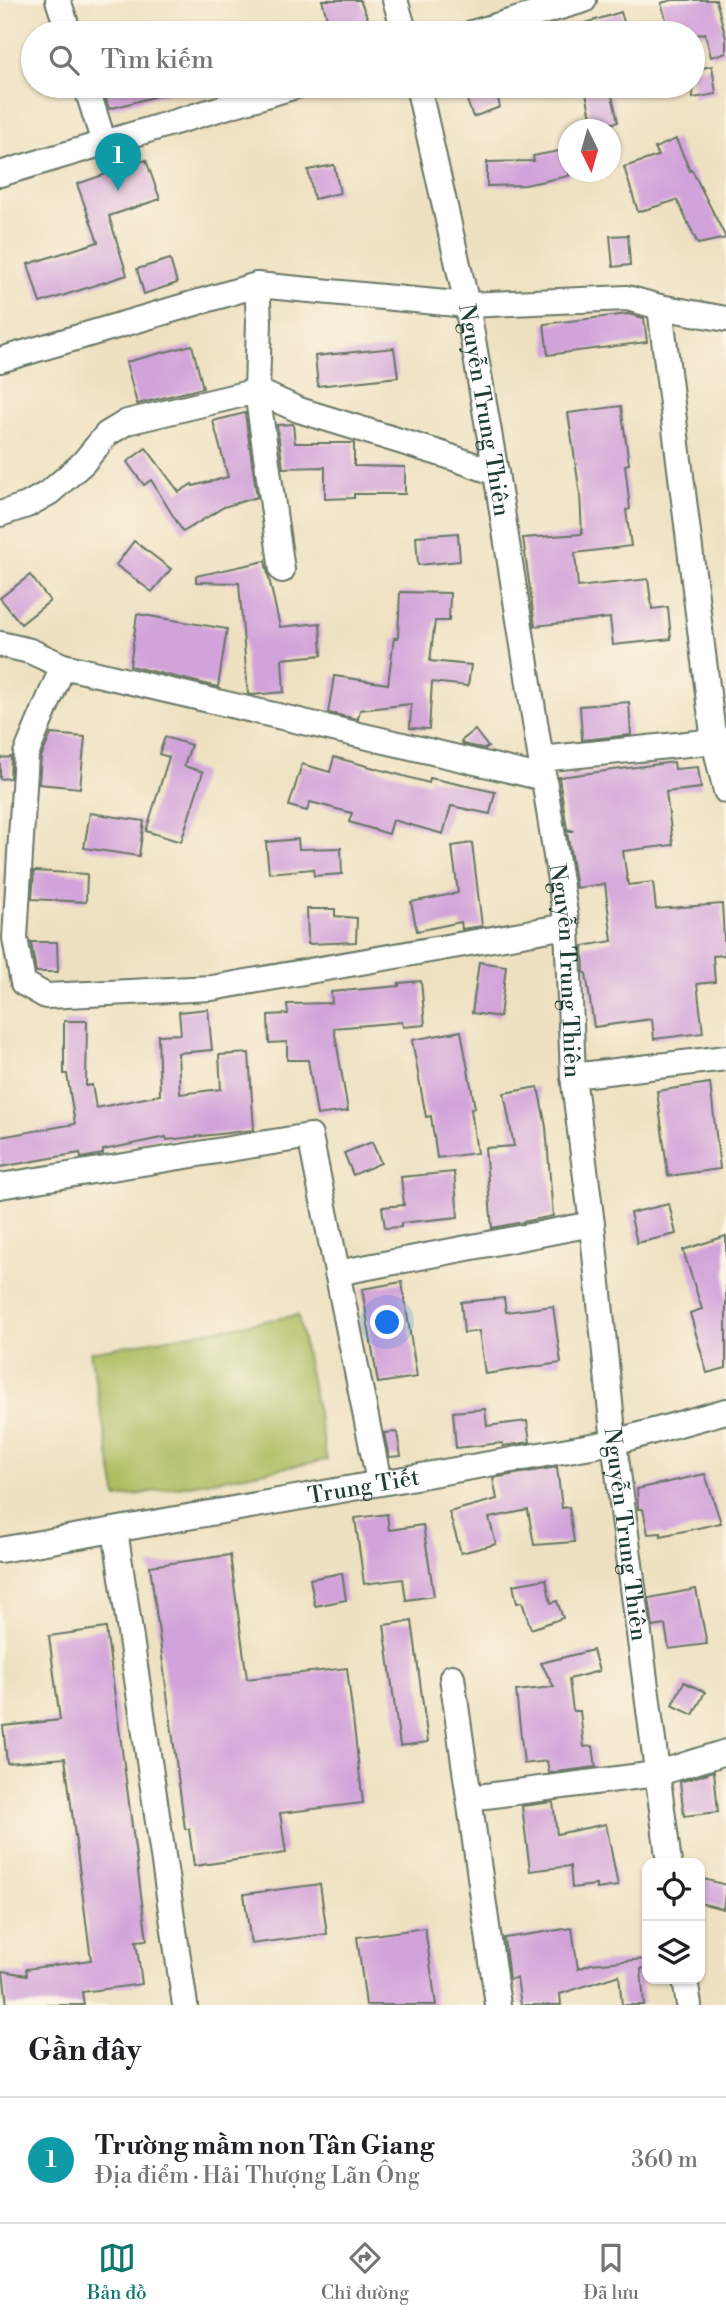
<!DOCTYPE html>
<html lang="vi">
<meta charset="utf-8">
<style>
body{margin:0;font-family:"Libre Bodoni",serif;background:#f6f6f6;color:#202124}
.controls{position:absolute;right:21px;bottom:21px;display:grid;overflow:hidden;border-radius:14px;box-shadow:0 2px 5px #0004}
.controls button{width:63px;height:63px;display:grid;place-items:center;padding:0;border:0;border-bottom:2px solid #e0e0e0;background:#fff;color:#202124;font:35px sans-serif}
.compass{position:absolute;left:558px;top:119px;width:63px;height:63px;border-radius:50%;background:#fff;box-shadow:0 2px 5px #0004;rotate:175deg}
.you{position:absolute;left:388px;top:1323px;width:24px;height:24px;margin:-18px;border:5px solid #fff;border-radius:50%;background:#1a73e8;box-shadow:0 0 0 10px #1a73e833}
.badge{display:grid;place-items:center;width:46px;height:46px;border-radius:50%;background:#0f766e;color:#fff;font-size:23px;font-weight:700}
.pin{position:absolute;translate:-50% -58px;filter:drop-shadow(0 2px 4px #0008)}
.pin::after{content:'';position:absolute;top:37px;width:24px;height:21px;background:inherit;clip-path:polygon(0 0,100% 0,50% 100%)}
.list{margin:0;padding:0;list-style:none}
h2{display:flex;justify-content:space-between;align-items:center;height:91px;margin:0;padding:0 28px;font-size:30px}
h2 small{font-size:23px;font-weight:400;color:#757577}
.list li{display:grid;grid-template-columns:46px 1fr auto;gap:21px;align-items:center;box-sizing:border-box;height:126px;padding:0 28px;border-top:2px solid #e0e0e0}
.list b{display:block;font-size:26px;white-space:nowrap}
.list p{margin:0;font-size:23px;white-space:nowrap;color:#757577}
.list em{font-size:23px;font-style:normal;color:#757577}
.icon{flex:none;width:38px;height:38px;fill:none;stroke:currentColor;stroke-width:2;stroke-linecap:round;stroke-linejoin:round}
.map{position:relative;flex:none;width:726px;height:2005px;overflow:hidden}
.search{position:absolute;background:#fff;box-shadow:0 2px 5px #0004;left:21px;right:21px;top:21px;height:77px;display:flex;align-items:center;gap:18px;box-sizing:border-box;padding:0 24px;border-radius:38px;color:#757577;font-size:26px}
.sheet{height:217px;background:#fff}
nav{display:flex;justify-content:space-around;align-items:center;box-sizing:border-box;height:98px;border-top:2px solid #e0e0e0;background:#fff;font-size:19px;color:#757577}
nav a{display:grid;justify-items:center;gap:4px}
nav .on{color:#0f766e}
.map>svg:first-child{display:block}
.green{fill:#acbc5e;stroke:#667c49;stroke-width:2}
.building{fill:#d2a3da}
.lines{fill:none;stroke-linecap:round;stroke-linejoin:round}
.minor-casing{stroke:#677665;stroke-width:28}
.minor{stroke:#fff;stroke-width:24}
.labels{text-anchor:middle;stroke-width:6;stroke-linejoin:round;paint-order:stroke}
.street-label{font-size:23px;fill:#1f3d34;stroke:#fcf5e5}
</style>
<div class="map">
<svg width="726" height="2005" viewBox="0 0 726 2005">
<rect width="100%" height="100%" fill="#fcf5e5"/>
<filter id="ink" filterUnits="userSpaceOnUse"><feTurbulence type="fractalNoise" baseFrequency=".0143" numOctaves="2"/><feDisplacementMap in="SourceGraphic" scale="14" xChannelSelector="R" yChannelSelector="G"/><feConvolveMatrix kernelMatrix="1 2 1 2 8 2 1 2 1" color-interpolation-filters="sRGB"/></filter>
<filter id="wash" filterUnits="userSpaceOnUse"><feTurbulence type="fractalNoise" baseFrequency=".00686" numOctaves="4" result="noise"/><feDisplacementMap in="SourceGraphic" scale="28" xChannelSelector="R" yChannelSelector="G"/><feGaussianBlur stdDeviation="1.57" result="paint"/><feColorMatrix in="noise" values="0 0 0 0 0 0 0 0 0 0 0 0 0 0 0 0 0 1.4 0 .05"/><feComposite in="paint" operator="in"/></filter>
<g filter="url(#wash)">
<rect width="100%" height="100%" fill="#eee1c1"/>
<path class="green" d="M 298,1315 L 327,1460 L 117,1498 L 90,1352 Z"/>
<g id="blocks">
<g class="building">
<path d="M 322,0 L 360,0 L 374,33 L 331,33 Z"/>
<path d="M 673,0 L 716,0 L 726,38 L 726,53 L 711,57 L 705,33 L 693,36 L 693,33 L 670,33 L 661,3 Z"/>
<path d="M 621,12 L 627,33 L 566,33 L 566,29 Z"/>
<path d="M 712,66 L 716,94 L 693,98 L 693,70 Z"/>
<path d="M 102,86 L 174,86 L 175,91 L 109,109 Z"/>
<path d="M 462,86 L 495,86 L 500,107 L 473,117 Z"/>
<path d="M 598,86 L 610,86 L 618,122 L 593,127 L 585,88 Z"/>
<path d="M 676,139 L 690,171 L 692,170 L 726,238 L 698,244 L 677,200 L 638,212 L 624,167 L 658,156 L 655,148 Z"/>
<path d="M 569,149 L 569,176 L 525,185 L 487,186 L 487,162 L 534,161 L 533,156 Z"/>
<path d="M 146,160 L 160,199 L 109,216 L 127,275 L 40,303 L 28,264 L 98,242 L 77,184 Z"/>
<path d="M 334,165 L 340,193 L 314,199 L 308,170 Z"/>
<path d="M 628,235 L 630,265 L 613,267 L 610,236 Z"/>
<path d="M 170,259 L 177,283 L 144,294 L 137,269 Z"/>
<path d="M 628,314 L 644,318 L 647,342 L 548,355 L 544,324 Z"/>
<path d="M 192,345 L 203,388 L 137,404 L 126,362 Z"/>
<path d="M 394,348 L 398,377 L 318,386 L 315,356 Z"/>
<path d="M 621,406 L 629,464 L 625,465 L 630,509 L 626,510 L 631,546 L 575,553 L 578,587 L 648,579 L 652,609 L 668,607 L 671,639 L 613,645 L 610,618 L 535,626 L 523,538 L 582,534 L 580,494 L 568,413 Z"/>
<path d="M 245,413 L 257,497 L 224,507 L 183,532 L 151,480 L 144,485 L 127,462 L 146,448 L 179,492 L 192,484 L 193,486 L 228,477 L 213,421 Z"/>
<path d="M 293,424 L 295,443 L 354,443 L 354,466 L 405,467 L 405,494 L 354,494 L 354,498 L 325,499 L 325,467 L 283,468 L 277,425 Z"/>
<path d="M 458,533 L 460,561 L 418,565 L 416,536 Z"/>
<path d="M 134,541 L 171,569 L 152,592 L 116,565 Z"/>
<path d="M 265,561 L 280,627 L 320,623 L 322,655 L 282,659 L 284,692 L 252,695 L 248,694 L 239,583 L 196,582 L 196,576 Z"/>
<path d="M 30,575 L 50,601 L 21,624 L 0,598 Z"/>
<path d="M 400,592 L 450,593 L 449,621 L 435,621 L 430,661 L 471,665 L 468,686 L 432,682 L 429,729 L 410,728 L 411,704 L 360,710 L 358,719 L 328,713 L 334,676 L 388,684 L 394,638 L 398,638 Z"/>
<path d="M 137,614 L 227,629 L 218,687 L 130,666 Z"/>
<path d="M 629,702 L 631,735 L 582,740 L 580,706 Z"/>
<path d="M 475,730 L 488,747 L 485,749 L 463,744 L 461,741 Z"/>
<path d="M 51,734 L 85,737 L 80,788 L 39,784 L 41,757 Z"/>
<path d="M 165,737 L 191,745 L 184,766 L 203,772 L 181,842 L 146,831 L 169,757 L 159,754 Z"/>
<path d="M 11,757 L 10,778 L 0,779 L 0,758 Z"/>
<path d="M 334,757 L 429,783 L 430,778 L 495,792 L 490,814 L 451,806 L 443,834 L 393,820 L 389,834 L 349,822 L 352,813 L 310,802 L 307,811 L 289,806 L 302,764 L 330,772 Z"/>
<path d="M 674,762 L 675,769 L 698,767 L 701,788 L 666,792 L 673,845 L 623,851 L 628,885 L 653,882 L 656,909 L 722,904 L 725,955 L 713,956 L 715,982 L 697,984 L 703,1033 L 654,1039 L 652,1019 L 594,1027 L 586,973 L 584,973 L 583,946 L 612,941 L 605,884 L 576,888 L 567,831 L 574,831 L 567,829 L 559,777 Z"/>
<path d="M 90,813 L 144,821 L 139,856 L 84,848 Z"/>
<path d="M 298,839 L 299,849 L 341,848 L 342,874 L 314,876 L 313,869 L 269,873 L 266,842 Z"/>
<path d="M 472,843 L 482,926 L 462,929 L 461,922 L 417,931 L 411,902 L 458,893 L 452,846 Z"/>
<path d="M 34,871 L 87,874 L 86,902 L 32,899 Z"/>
<path d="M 307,909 L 335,909 L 335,916 L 357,918 L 356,942 L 308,944 Z"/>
<path d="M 31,942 L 57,942 L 58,972 L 36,972 Z"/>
<path d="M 479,962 L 506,966 L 500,1017 L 472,1013 Z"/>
<path d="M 421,981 L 425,1025 L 403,1027 L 402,1022 L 334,1028 L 348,1111 L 317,1115 L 308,1060 L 287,1060 L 287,1042 L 269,1043 L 268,1015 L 288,1014 L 287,1004 L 332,1003 L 331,992 L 399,986 L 399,983 Z"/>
<path d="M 208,1009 L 212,1050 L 178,1053 L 180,1094 L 221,1089 L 219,1055 L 249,1053 L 254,1130 L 167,1140 L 166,1137 L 103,1150 L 103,1154 L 81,1158 L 80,1153 L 0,1167 L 0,1137 L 75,1124 L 67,1074 L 64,1074 L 64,1021 L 87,1021 L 86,1086 L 92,1085 L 96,1108 L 160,1095 L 158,1035 L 181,1034 L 179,1012 Z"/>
<path d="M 461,1031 L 475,1108 L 471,1109 L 477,1153 L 437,1158 L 431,1116 L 426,1117 L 412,1040 Z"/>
<path d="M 710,1083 L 720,1169 L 668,1176 L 657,1091 Z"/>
<path d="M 538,1087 L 546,1127 L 553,1216 L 492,1228 L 485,1148 L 514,1146 L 504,1093 Z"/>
<path d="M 372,1142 L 381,1163 L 353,1175 L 344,1153 Z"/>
<path d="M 454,1172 L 458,1217 L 401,1223 L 401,1227 L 385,1228 L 382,1207 L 404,1205 L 401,1177 Z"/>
<path d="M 669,1204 L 676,1234 L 637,1243 L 630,1213 Z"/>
<path d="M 726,1236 L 726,1368 L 707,1373 L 690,1313 L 702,1309 L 683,1250 Z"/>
<path d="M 402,1282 L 417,1377 L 378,1383 L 362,1289 Z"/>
<path d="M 504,1298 L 506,1312 L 553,1306 L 561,1363 L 485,1374 L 479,1331 L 464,1333 L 461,1302 Z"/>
<path d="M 485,1409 L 487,1426 L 527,1421 L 530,1442 L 503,1446 L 502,1443 L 456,1448 L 453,1412 Z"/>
<path d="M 397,1432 L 401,1456 L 389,1457 L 384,1433 Z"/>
<path d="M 557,1467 L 562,1508 L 569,1507 L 574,1542 L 534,1545 L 528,1510 L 489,1518 L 496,1544 L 461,1553 L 449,1512 L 497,1499 L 493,1478 Z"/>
<path d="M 705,1474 L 721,1523 L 661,1536 L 661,1533 L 648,1534 L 643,1509 L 638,1509 L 637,1489 Z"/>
<path d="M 387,1514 L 389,1530 L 423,1525 L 434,1596 L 406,1600 L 403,1579 L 364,1584 L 355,1518 Z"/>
<path d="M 230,1555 L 247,1679 L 347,1668 L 363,1803 L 280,1813 L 286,1853 L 194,1866 L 189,1829 L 185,1829 L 150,1566 Z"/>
<path d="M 342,1573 L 346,1600 L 315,1606 L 310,1579 Z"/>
<path d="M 546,1579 L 551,1603 L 557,1601 L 563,1618 L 531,1629 L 522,1602 L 517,1603 L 513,1585 Z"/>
<path d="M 696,1589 L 707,1644 L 669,1649 L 665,1625 L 653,1627 L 649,1598 Z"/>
<path d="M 412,1621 L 428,1742 L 400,1746 L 384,1625 Z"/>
<path d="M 106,1628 L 147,1940 L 136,1941 L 142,1984 L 82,1992 L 84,2005 L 7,2005 L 3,1971 L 27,1975 L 26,1969 L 91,1960 L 65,1758 L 7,1763 L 3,1726 L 60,1720 L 49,1636 Z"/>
<path d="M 593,1650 L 599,1671 L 569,1679 L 573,1711 L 580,1711 L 584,1747 L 593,1746 L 596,1767 L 549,1773 L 547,1761 L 524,1764 L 516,1691 L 554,1687 L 541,1663 Z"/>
<path d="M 684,1682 L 705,1692 L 693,1715 L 672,1705 Z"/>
<path d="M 714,1771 L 718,1812 L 684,1816 L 680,1782 Z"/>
<path d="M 553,1802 L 557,1834 L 606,1824 L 618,1886 L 596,1889 L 596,1885 L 572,1888 L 570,1866 L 530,1871 L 522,1806 Z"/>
<path d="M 700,1878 L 726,1885 L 723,1909 L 700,1903 Z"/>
<path d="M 320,1884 L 327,1934 L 251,1944 L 244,1894 Z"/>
<path d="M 425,1928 L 436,2005 L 366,2005 L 357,1937 Z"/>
<path d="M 572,1928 L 578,1969 L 591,1964 L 645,1959 L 647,1967 L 641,1969 L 644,2005 L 622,2005 L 619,1975 L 560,1994 L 561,2005 L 521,2005 L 517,1978 L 509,1979 L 504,1938 Z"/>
</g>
</g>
</g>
<g filter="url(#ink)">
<use href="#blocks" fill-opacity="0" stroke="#677665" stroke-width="2"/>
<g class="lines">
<g class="minor-casing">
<g id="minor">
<path d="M 58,0 L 69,33"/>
<path d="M 395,0 L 405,33"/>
<path d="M 472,33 L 584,0"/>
<path d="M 86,86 L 104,143"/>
<path id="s1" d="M 418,86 L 467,305 L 496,473 L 567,926 L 573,1076 L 592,1224 L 614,1442 L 669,1863"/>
<path d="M 0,174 L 296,86"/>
<path d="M 257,285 L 259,321 L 257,391 L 282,570"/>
<path d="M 660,307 L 714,742 L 726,791"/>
<path d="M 0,360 L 257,285 L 467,305 L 627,298 L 660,307 L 726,319"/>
<path d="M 0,514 L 27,505 L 50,492 L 83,463 L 107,434 L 127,422 L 257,391 L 299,410 L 445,455 L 496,473"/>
<path d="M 0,644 L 30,651 L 63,666 L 544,778"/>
<path d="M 63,666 L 26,754 L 15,938 L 23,983 L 46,996 L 212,988 L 567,926"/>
<path d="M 541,759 L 726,740"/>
<path d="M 573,1076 L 726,1058"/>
<path d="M 0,1186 L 310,1136 L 379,1482"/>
<path d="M 337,1273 L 592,1224"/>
<path d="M 115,1530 L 185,2005"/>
<path id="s2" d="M 0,1550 L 614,1442 L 726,1411"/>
<path d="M 452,1677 L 498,2005"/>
<path d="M 470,1798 L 656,1774 L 726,1752"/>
<path d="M 685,1979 L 689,2005"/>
</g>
</g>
<use href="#minor" class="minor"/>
</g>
</g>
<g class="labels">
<g class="street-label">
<text dy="8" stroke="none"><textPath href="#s1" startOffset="331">Nguyễn Trung Thiên</textPath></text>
<text dy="8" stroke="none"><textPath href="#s1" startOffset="898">Nguyễn Trung Thiên</textPath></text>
<text dy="8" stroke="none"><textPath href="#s2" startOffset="369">Trung Tiết</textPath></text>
<text dy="8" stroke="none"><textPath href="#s1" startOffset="1465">Nguyễn Trung Thiên</textPath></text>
</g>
</g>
</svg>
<div class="controls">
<button><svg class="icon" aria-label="locate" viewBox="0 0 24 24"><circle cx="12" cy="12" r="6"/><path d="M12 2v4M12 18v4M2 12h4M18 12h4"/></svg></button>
<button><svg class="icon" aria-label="layers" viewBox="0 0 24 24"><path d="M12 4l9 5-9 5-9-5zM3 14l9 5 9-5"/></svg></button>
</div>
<svg class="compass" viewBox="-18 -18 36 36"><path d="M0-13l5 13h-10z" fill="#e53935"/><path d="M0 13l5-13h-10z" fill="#757577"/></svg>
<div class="you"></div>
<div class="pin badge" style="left:118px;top:191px;background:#0f9aa8">1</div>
<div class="search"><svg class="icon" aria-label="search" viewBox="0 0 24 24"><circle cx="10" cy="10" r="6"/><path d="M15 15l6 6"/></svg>Tìm kiếm</div>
</div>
<section class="sheet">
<h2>Gần đây<small></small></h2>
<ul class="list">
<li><span class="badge" style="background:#0f9aa8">1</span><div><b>Trường mầm non Tân Giang</b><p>Địa điểm · Hải Thượng Lãn Ông</p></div><em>360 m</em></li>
</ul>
</section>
<nav>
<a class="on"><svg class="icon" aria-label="map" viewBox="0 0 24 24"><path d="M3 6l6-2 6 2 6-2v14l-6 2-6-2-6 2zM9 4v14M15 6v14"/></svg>Bản đồ</a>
<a><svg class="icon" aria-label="directions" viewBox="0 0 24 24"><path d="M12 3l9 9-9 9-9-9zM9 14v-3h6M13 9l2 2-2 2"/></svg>Chỉ đường</a>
<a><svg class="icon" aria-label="saved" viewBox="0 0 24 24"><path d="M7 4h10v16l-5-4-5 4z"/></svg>Đã lưu</a>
</nav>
